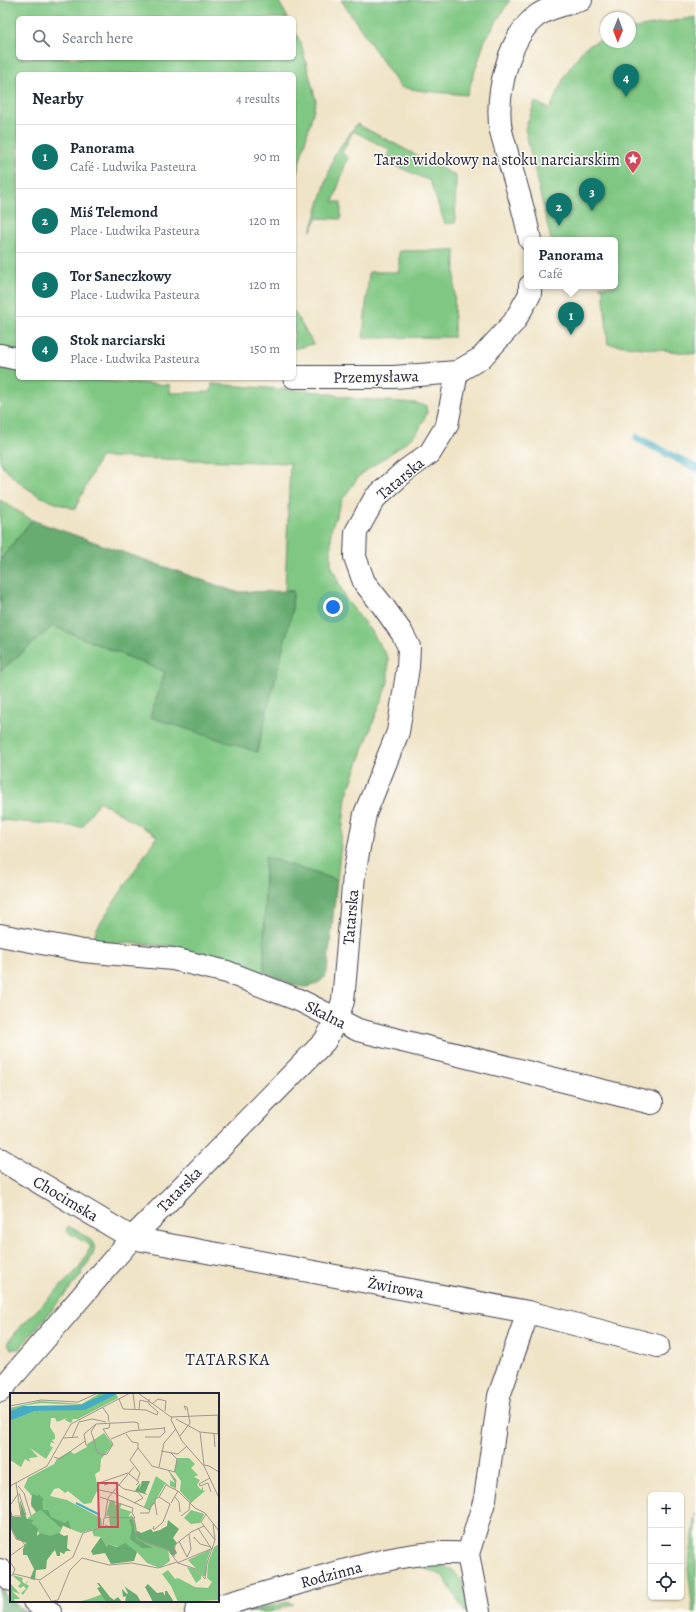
<!DOCTYPE html>
<meta charset="utf-8">
<style>
body{margin:0;font-family:Alegreya,serif;background:#f2f2f3;color:#1f2937}
.controls{position:absolute;right:12px;bottom:12px;display:grid;overflow:hidden;border-radius:6px;box-shadow:0 1px 3px #0004}
.controls button{width:36px;height:36px;display:grid;place-items:center;padding:0;border:0;border-bottom:1px solid #e0e1e3;background:#fff;color:#1f2937;font:20px sans-serif}
.compass{position:absolute;left:600px;top:12px;width:36px;height:36px;border-radius:50%;background:#fff;box-shadow:0 1px 3px #0004;rotate:181deg}
.you{position:absolute;left:333px;top:607px;width:14px;height:14px;margin:-10px;border:3px solid #fff;border-radius:50%;background:#1a73e8;box-shadow:0 0 0 6px #1a73e833}
.badge{display:grid;place-items:center;width:26px;height:26px;border-radius:50%;background:#0f766e;color:#fff;font-size:13px;font-weight:700}
.pin{position:absolute;translate:-50% -33px;filter:drop-shadow(0 1px 2px #0008)}
.pin::after{content:'';position:absolute;top:21px;width:14px;height:12px;background:inherit;clip-path:polygon(0 0,100% 0,50% 100%)}
.popup{position:absolute;left:524px;top:237px;width:94px;height:52px;box-sizing:border-box;display:grid;place-content:center;border-radius:6px;background:#fff;filter:drop-shadow(0 1px 3px #0005);font-size:13px;white-space:nowrap;color:#747a83}
.popup b{font-size:15px;color:#1f2937}
.popup::after{content:'';position:absolute;left:50%;top:100%;margin-left:-8px;border:8px solid transparent;border-top-color:#fff}
.list{margin:0;padding:0;list-style:none}
h2{display:flex;justify-content:space-between;align-items:center;height:52px;margin:0;padding:0 16px;font-size:17px}
h2 small{font-size:13px;font-weight:400;color:#747a83}
.list li{display:grid;grid-template-columns:26px 1fr auto;gap:12px;align-items:center;box-sizing:border-box;height:64px;padding:0 16px;border-top:1px solid #e0e1e3}
.list b{display:block;font-size:15px;white-space:nowrap}
.list p{margin:0;font-size:13px;white-space:nowrap;color:#747a83}
.list em{font-size:13px;font-style:normal;color:#747a83}
.icon{flex:none;width:22px;height:22px;fill:none;stroke:currentColor;stroke-width:2;stroke-linecap:round;stroke-linejoin:round}
.map{position:relative;flex:none;width:696px;height:1612px;overflow:hidden}
.search{position:absolute;background:#fff;box-shadow:0 1px 3px #0004;left:16px;top:16px;width:280px;height:44px;display:flex;align-items:center;gap:10px;box-sizing:border-box;padding:0 14px;border-radius:6px;color:#747a83;font-size:15px}
.panel{position:absolute;background:#fff;box-shadow:0 1px 3px #0004;left:16px;top:72px;width:280px;height:308px;border-radius:6px}
.map>svg:first-child{display:block}
.green{fill:#80c783;stroke:#51745f}
.forest{fill:#68ac71;stroke:#456756}
.lines{fill:none;stroke-linecap:round;stroke-linejoin:round}
.stream{stroke:#45acc4;stroke-width:8}
.minor-casing{stroke:#413f50;stroke-width:24}
.minor{stroke:#fff;stroke-width:22}
.labels{text-anchor:middle;stroke-width:3;stroke-linejoin:round;paint-order:stroke}
.poi-label{font-size:16px;fill:#22223b;stroke:#fdfcf7;text-anchor:end}
.street-label{font-size:16px;fill:#22223b;stroke:#fdfcf7}
.neighbourhood-label{font-size:17px;letter-spacing:1px;fill:#22223b;stroke:#fdfcf7}
.inset-river{fill:none;stroke:#45acc4;stroke-width:2}
.inset-road{fill:none;stroke:#9e968f;stroke-width:1}
.view{fill:#d1495b;fill-opacity:0.15;stroke:#d1495b;stroke-width:2}
.inset-edge{fill:none;stroke:#22223b;stroke-width:2}
</style>
<div class="map">
<svg width="696" height="1612" viewBox="0 0 696 1612">
<rect width="100%" height="100%" fill="#fdfcf7"/>
<filter id="ink" filterUnits="userSpaceOnUse"><feTurbulence type="fractalNoise" baseFrequency=".025" numOctaves="2"/><feDisplacementMap in="SourceGraphic" scale="8" xChannelSelector="R" yChannelSelector="G"/><feConvolveMatrix kernelMatrix="1 2 1 2 8 2 1 2 1" color-interpolation-filters="sRGB"/></filter>
<filter id="wash" filterUnits="userSpaceOnUse"><feTurbulence type="fractalNoise" baseFrequency=".012" numOctaves="4" result="noise"/><feDisplacementMap in="SourceGraphic" scale="16" xChannelSelector="R" yChannelSelector="G"/><feGaussianBlur stdDeviation="0.9" result="paint"/><feColorMatrix in="noise" values="0 0 0 0 0 0 0 0 0 0 0 0 0 0 0 0 0 1.4 0 .05"/><feComposite in="paint" operator="in"/></filter>
<g filter="url(#wash)">
<rect width="100%" height="100%" fill="#f0e4c7"/>
<g class="green">
<path d="M 0,0 L 278,0 L 288,18 L 18,18 L 18,58 L 294,58 L 294,30 L 301,43 L 316,101 L 294,184 L 294,74 L 18,74 L 18,359 L 0,355 Z"/>
<path d="M 341,0 L 510,0 L 485,40 L 467,95 L 424,91 L 400,87 Z"/>
<path d="M 696,17 L 696,354 L 608,344 L 603,288 L 599,286 L 615,286 L 615,240 L 551,240 L 525,129 L 535,102 L 550,109 L 565,75 L 584,48 L 606,37 L 606,42 L 630,42 L 630,29 Z"/>
<path d="M 357,124 L 456,176 L 455,223 L 445,224 L 430,181 L 385,161 L 390,150 L 353,131 L 342,153 L 348,157 L 333,202 L 341,202 L 341,219 L 317,218 L 311,231 L 334,155 Z"/>
<path d="M 455,250 L 454,337 L 363,338 L 369,272 L 399,272 L 399,251 Z"/>
<path d="M 294,311 L 313,344 L 294,349 Z"/>
<path d="M 0,368 L 18,371 L 18,378 L 54,378 L 170,385 L 170,393 L 211,392 L 212,384 L 321,392 L 356,399 L 416,403 L 426,406 L 427,413 L 419,430 L 408,441 L 359,476 L 342,500 L 331,530 L 331,564 L 345,598 L 374,635 L 388,658 L 388,682 L 346,797 L 337,880 L 265,857 L 264,973 L 219,958 L 170,946 L 94,941 L 96,930 L 157,836 L 99,801 L 82,827 L 1,820 L 0,821 L 0,671 L 53,626 L 165,672 L 150,717 L 292,612 L 293,591 L 285,590 L 290,463 L 100,457 L 75,509 C 66,506 57,504 48,500 C 30,492 11,478 0,462 Z"/>
<path d="M 0,500 L 32,520 L 0,560 Z"/>
<path d="M 68,1226 C 96,1242 104,1243 81,1272 L 82,1274 L 19,1349 L 12,1349 L 7,1343 L 22,1325 L 80,1267 L 91,1246 L 66,1231 Z"/>
<path d="M 696,1514 L 696,1612 L 693,1612 L 688,1569 Z"/>
<path d="M 429,1563 L 452,1569 L 462,1581 L 471,1612 L 465,1612 L 443,1576 L 414,1564 Z"/>
<path d="M 287,1602 L 294,1604 L 269,1612 L 247,1612 Z"/>
</g>
<g class="forest">
<path d="M 32,520 L 236,592 L 293,591 L 292,612 L 257,752 L 150,717 L 165,672 L 53,626 L 0,671 L 0,560 Z"/>
<path d="M 265,857 L 337,880 L 327,972 C 324,981 313,988 302,987 C 293,986 274,976 264,973 Z"/>
<path d="M 0,1589 L 11,1601 L 27,1612 L 0,1612 Z"/>
</g>
<g class="lines">
<path class="stream" d="M 637,438 L 696,468"/>
</g>
</g>
<g filter="url(#ink)">
<g class="lines">
<g class="minor-casing">
<g id="minor">
<path d="M 530,240 C 525,212 516,185 508,157 C 506,148 503,139 501,131 C 495,96 508,36 538,15 C 550,7 566,4 581,0"/>
<path d="M 0,355 L 18,359"/>
<path d="M 294,377 L 394,377 L 457,372 L 481,358 L 514,322 L 530,294 L 530,286"/>
<path d="M 0,935 L 83,951 L 173,959 L 227,972 L 301,1001 L 358,1030 L 652,1103"/>
<path d="M 0,1159 L 132,1238 L 528,1312 L 658,1346"/>
<path d="M 0,1391 L 132,1238 L 325,1041 L 337,1018 L 343,1001 L 354,875 L 365,814 L 398,732 L 408,667 L 409,647 L 402,633 L 383,606 L 364,582 L 355,557 L 356,532 L 375,498 L 405,471 L 430,453 L 447,425 L 457,372"/>
<path d="M 0,1570 L 11,1580"/>
<path d="M 34,1601 L 41,1607 L 50,1612"/>
<path d="M 196,1612 C 240,1601 284,1587 328,1575 C 375,1562 419,1549 468,1554"/>
<path d="M 479,1612 L 468,1554 L 485,1499 L 499,1396 L 528,1312"/>
</g>
</g>
<use href="#minor" class="minor"/>
</g>
</g>
<defs>
<g id="sight-pin" transform="scale(0.9)"><path d="M0 17L-7.5 6A9.5 9.5 0 1 1 7.5 6Z" fill="#d1495b" stroke="#fdfcf7"/><path d="M0-6L1.8-2.2L6-1.7L2.9 1.2L3.7 5.4L0 3.3L-3.7 5.4L-2.9 1.2L-6-1.7L-1.8-2.2Z" fill="#fff"/></g>
</defs>
<g fill-rule="evenodd">
<use href="#sight-pin" x="633" y="159"/>
</g>
<g class="labels">
<g class="poi-label">
<text x="620" y="165">Taras widokowy na stoku narciarskim</text>
</g>
<g class="street-label">
<text transform="translate(376 376) rotate(-1)" y="6">Przemysława</text>
<text transform="translate(400 478) rotate(-40)" y="6">Tatarska</text>
<text transform="translate(350 917) rotate(-85)" y="6">Tatarska</text>
<text transform="translate(326 1014) rotate(27)" y="6">Skalna</text>
<text transform="translate(179 1189) rotate(-46)" y="6">Tatarska</text>
<text transform="translate(66 1198) rotate(31)" y="6">Chocimska</text>
<text transform="translate(396 1287) rotate(11)" y="6">Żwirowa</text>
<text transform="translate(331 1574) rotate(-15)" y="6">Rodzinna</text>
</g>
<g class="neighbourhood-label">
<text x="228" y="1365">TATARSKA</text>
</g>
</g>
<g transform="translate(10 1393)">
<rect width="209" height="209" fill="#f0e4c7"/>
<path d="M 90,0 L 97,0 L 80,9 L 70,12 L 31,10 L 17,12 L 0,18 L 0,15 L 30,8 L 72,11 ZM 106,1 L 108,5 L 68,26 L 63,26 L 61,30 L 55,27 L 57,25 L 47,29 L 45,25 L 41,25 L 40,34 L 45,42 L 45,46 L 42,47 L 45,51 L 41,49 L 40,53 L 43,54 L 36,66 L 20,55 L 28,64 L 19,65 L 20,69 L 15,66 L 11,74 L 0,67 L 0,28 L 25,18 L 75,16 ZM 94,40 L 103,52 L 91,66 L 90,78 L 85,81 L 88,96 L 81,110 L 74,111 L 58,98 L 55,100 L 49,95 L 44,96 L 40,103 L 57,107 L 91,125 L 92,133 L 87,135 L 95,133 L 95,131 L 100,134 L 99,124 L 101,123 L 96,123 L 100,107 L 105,108 L 105,112 L 112,110 L 110,115 L 122,119 L 119,122 L 119,124 L 122,122 L 126,133 L 127,146 L 158,157 L 160,168 L 150,175 L 137,170 L 127,159 L 98,151 L 97,154 L 91,144 L 84,143 L 82,138 L 84,136 L 71,140 L 53,133 L 46,148 L 30,141 L 18,128 L 18,125 L 26,119 L 21,113 L 22,103 L 14,94 L 18,85 L 44,71 L 47,66 L 60,58 L 64,61 L 77,54 L 76,52 ZM 167,65 L 179,65 L 185,71 L 181,75 L 188,82 L 184,84 L 190,87 L 187,92 L 191,97 L 193,93 L 193,98 L 196,97 L 181,110 L 170,98 L 171,88 L 164,78 ZM 159,80 L 166,87 L 166,89 L 165,95 L 155,91 L 140,117 L 134,114 L 146,83 L 160,93 L 160,87 L 165,90 ZM 181,117 L 194,121 L 190,130 L 181,131 L 174,125 ZM 209,151 L 209,207 L 168,209 L 161,193 L 152,181 L 158,177 L 165,186 L 168,185 L 185,194 L 198,195 L 202,189 L 197,185 L 198,170 L 204,154 ZM 201,156 L 197,167 L 196,183 L 193,183 L 178,167 ZM 177,174 L 185,176 L 191,182 L 191,186 L 186,190 ZM 2,182 L 13,185 L 12,188 L 15,191 L 19,186 L 16,191 L 19,193 L 13,202 L 11,200 L 16,196 L 14,193 L 10,195 L 8,193 L 11,190 ZM 0,190 L 10,201 L 2,198 L 10,206 L 4,206 L 5,209 L 0,208 ZM 93,201 L 96,209 L 68,209 L 79,206 Z" fill="#80c783"/>
<path d="M 132,88 L 140,88 L 135,100 L 138,102 L 125,98 L 130,90 L 129,97 ZM 22,101 L 28,103 L 29,101 L 34,107 L 32,108 L 33,117 L 38,117 L 41,124 L 55,130 L 58,127 L 61,136 L 53,132 L 51,135 L 31,117 L 26,119 L 21,111 ZM 10,107 L 17,126 L 24,127 L 21,130 L 28,135 L 27,143 L 30,140 L 40,143 L 49,140 L 54,143 L 58,142 L 57,155 L 61,158 L 56,158 L 54,161 L 50,159 L 50,163 L 47,163 L 45,157 L 43,159 L 37,167 L 36,176 L 26,177 L 25,187 L 20,186 L 24,176 L 17,162 L 13,162 L 13,156 L 16,150 L 7,146 L 0,133 L 0,114 L 3,124 L 11,124 ZM 123,126 L 126,146 L 143,155 L 132,155 L 120,146 L 122,135 L 119,127 ZM 158,127 L 169,136 L 163,145 L 167,150 L 164,154 L 167,160 L 163,163 L 158,157 L 127,146 L 125,140 L 128,138 L 131,140 L 141,136 L 143,139 L 150,137 L 157,133 ZM 91,144 L 97,154 L 98,151 L 107,154 L 115,150 L 127,159 L 124,168 L 101,171 L 95,160 L 83,162 L 81,158 ZM 111,187 L 115,194 L 127,202 L 131,209 L 115,209 L 116,203 L 113,204 L 112,196 L 117,201 L 118,200 ZM 87,190 L 89,190 L 100,204 L 104,207 L 108,204 L 112,209 L 96,209 L 87,195 L 90,194 ZM 138,191 L 147,200 L 153,199 L 155,203 L 155,198 L 157,198 L 164,209 L 143,209 L 135,194 Z" fill="#68ac71"/>
<path d="M 97,0 L 109,0 L 75,17 L 25,18 L 0,28 L 0,18 L 13,13 L 70,12 Z" fill="#45acc4"/>
<path class="inset-river" d="M 66,110 L 90,122"/>
<path class="inset-road" d="M 123,0 L 125,16M 128,0 L 161,24 L 209,22M 155,0 L 182,0M 109,6 L 113,16 L 136,17 L 147,22M 139,6 L 139,11 L 148,19 L 147,22M 143,10 L 148,6 L 156,8 L 155,18M 0,13 L 31,7 L 68,9 L 88,0M 93,15 L 98,22 L 99,29M 129,16 L 130,7 L 138,9M 162,24 L 161,27 L 172,48 L 194,73 L 209,105M 166,26 L 190,39 L 209,41M 190,39 L 194,72M 116,41 L 122,49 L 128,50M 204,41 L 205,54M 208,41 L 208,22M 170,43 L 180,30 L 177,14 L 174,13 L 176,17M 83,44 L 87,59 L 92,62 L 97,61 L 103,51 L 93,36 L 99,35 L 100,30M 83,44 L 81,39 L 86,31M 135,44 L 150,44 L 155,39 L 154,34M 53,45 L 68,44M 62,45 L 69,29 L 82,26 L 96,29M 101,46 L 120,38 L 155,35M 76,52 L 74,41 L 86,31 L 124,29 L 128,30 L 129,37M 128,55 L 142,73 L 165,79 L 167,66 L 160,59M 151,58 L 168,61 L 177,53M 44,64 L 50,66 L 75,48M 120,67 L 130,80 L 127,88M 120,67 L 128,55 L 128,50M 194,72 L 199,73 L 209,79M 149,74 L 154,50 L 166,36M 158,77 L 166,87 L 165,96M 118,80 L 129,89 L 126,92M 89,90 L 118,80M 189,91 L 190,93 L 198,90 L 201,99M 189,91 L 200,85M 94,92 L 105,89 L 114,96 L 128,99 L 133,105 L 124,110M 0,93 L 37,73 L 61,31 L 120,0M 8,93 L 14,100 L 21,123M 89,97 L 104,100 L 140,117M 9,100 L 16,122M 90,104 L 123,115 L 122,120 L 125,125M 149,104 L 156,92 L 168,98 L 185,115 L 195,120 L 209,138M 165,104 L 169,109 L 170,119M 145,110 L 145,106 L 149,104 L 160,111M 145,110 L 147,122M 161,110 L 168,98M 1,111 L 8,101M 130,120 L 139,120 L 141,112 L 145,110M 196,121 L 191,129 L 205,147M 171,123 L 179,117 L 180,109M 95,124 L 98,105 L 124,74M 0,127 L 4,123 L 11,123 L 6,90M 0,133 L 6,146 L 12,148 L 15,152 L 0,163M 144,133 L 143,136 L 145,136 L 153,129 L 160,111M 188,135 L 201,155M 185,146 L 184,144 L 190,151 L 201,154M 169,148 L 177,164M 164,164 L 165,152 L 181,139 L 194,133M 177,164 L 181,156 L 179,141M 0,169 L 5,176 L 3,181M 167,170 L 203,155M 0,183 L 4,181 L 30,187 L 63,164 L 73,140 L 93,134 L 94,125 L 100,124 L 124,125 L 128,147 L 158,157 L 168,170 L 186,176 L 195,186 L 197,170 L 205,147 L 203,131M 29,188 L 42,209M 38,209 L 48,207 L 60,177 L 72,165 L 99,172 L 122,170 L 148,175 L 167,169"/>
<path class="view" d="M 88,90 L 107,90 L 108,134 L 89,134 Z"/>
<rect width="209" height="209" class="inset-edge"/>
</g>
</svg>
<div class="controls">
<button>+</button>
<button>−</button>
<button><svg class="icon" aria-label="locate" viewBox="0 0 24 24"><circle cx="12" cy="12" r="6"/><path d="M12 2v4M12 18v4M2 12h4M18 12h4"/></svg></button>
</div>
<svg class="compass" viewBox="-18 -18 36 36"><path d="M0-13l5 13h-10z" fill="#e53935"/><path d="M0 13l5-13h-10z" fill="#747a83"/></svg>
<div class="you"></div>
<div class="pin badge" style="left:571px;top:335px">1</div>
<div class="popup"><b>Panorama</b>Café</div>
<div class="pin badge" style="left:559px;top:226px">2</div>
<div class="pin badge" style="left:592px;top:211px">3</div>
<div class="pin badge" style="left:626px;top:97px">4</div>
<div class="search"><svg class="icon" aria-label="search" viewBox="0 0 24 24"><circle cx="10" cy="10" r="6"/><path d="M15 15l6 6"/></svg>Search here</div>
<section class="panel">
<h2>Nearby<small>4 results</small></h2>
<ul class="list">
<li><span class="badge">1</span><div><b>Panorama</b><p>Café · Ludwika Pasteura</p></div><em>90 m</em></li>
<li><span class="badge">2</span><div><b>Miś Telemond</b><p>Place · Ludwika Pasteura</p></div><em>120 m</em></li>
<li><span class="badge">3</span><div><b>Tor Saneczkowy</b><p>Place · Ludwika Pasteura</p></div><em>120 m</em></li>
<li><span class="badge">4</span><div><b>Stok narciarski</b><p>Place · Ludwika Pasteura</p></div><em>150 m</em></li>
</ul>
</section>
</div>
